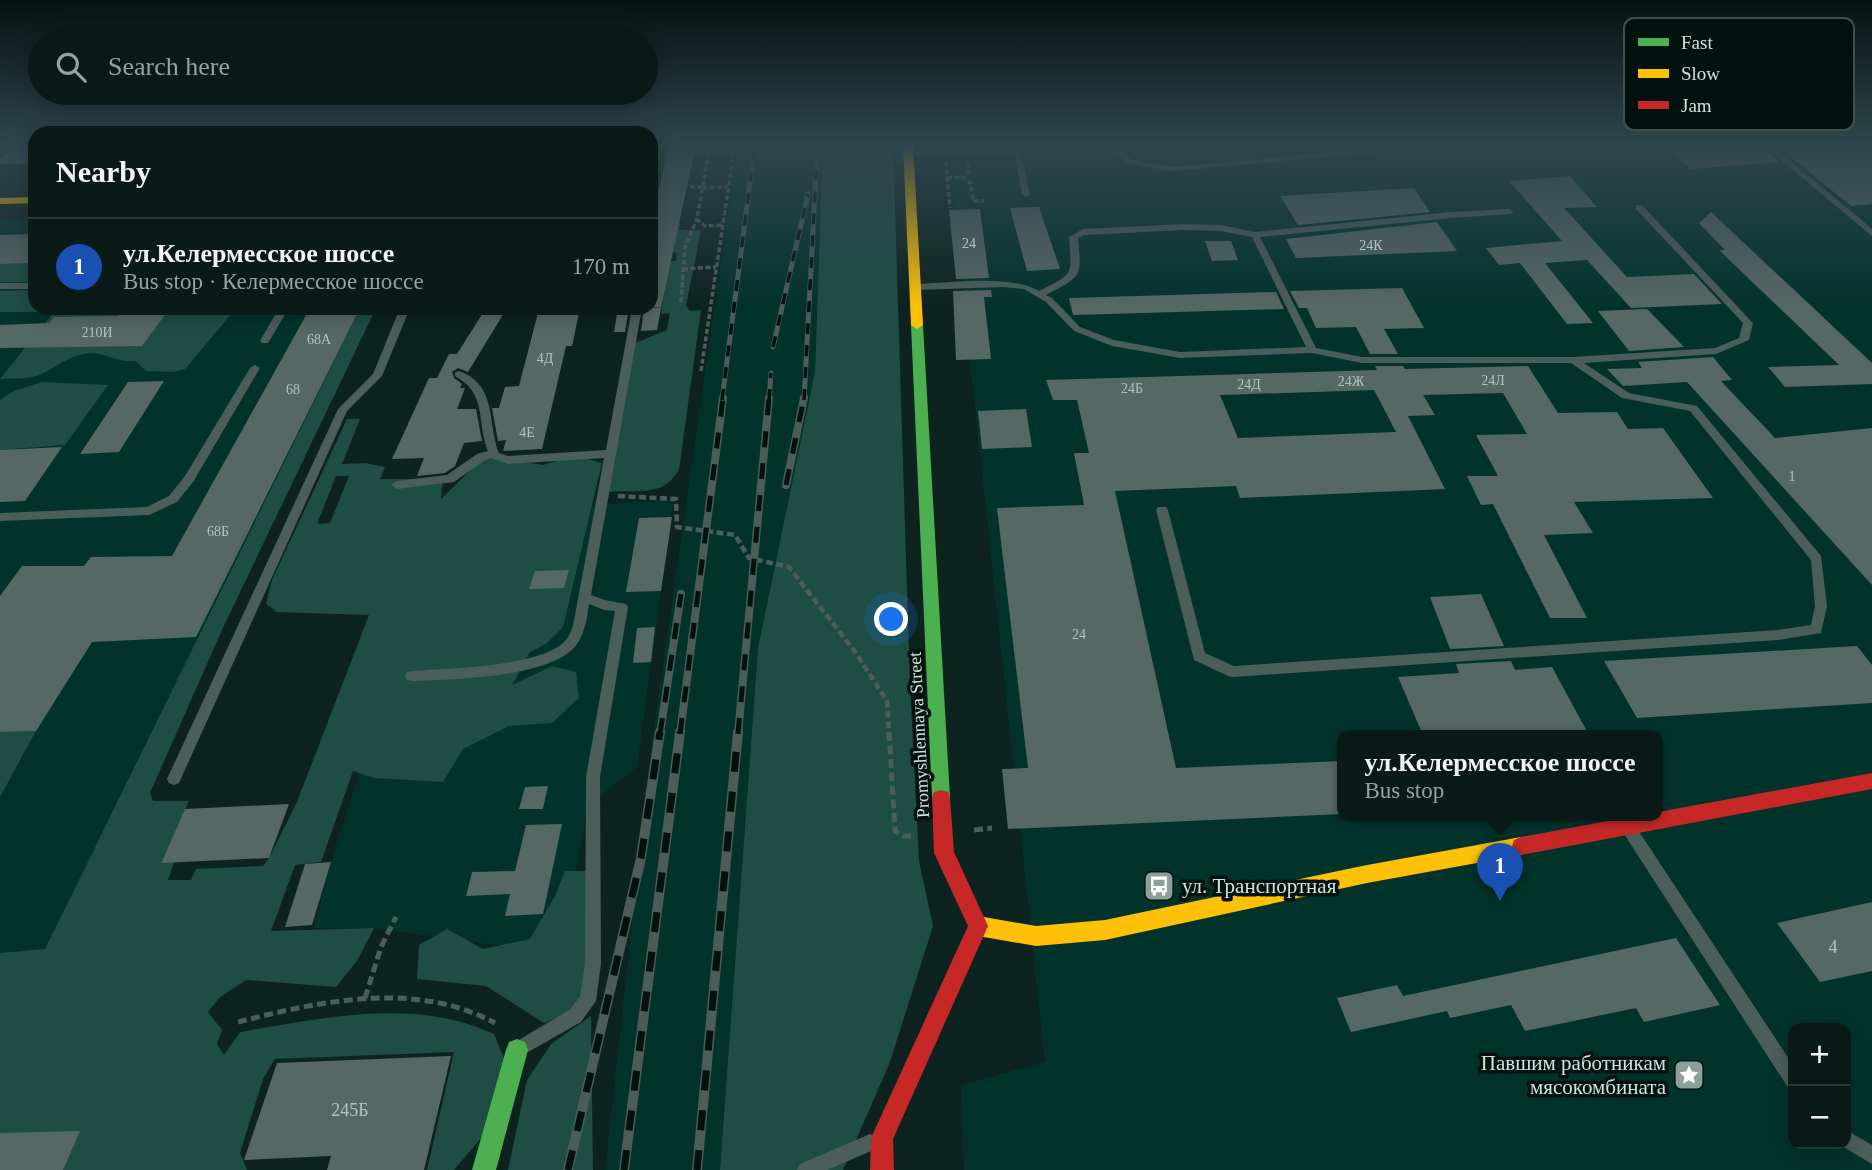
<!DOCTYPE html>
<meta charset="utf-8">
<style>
body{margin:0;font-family:Georgia,serif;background:#132320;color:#f1f3f6}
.controls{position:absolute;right:21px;bottom:21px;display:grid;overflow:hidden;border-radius:14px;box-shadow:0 4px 18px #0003}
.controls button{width:63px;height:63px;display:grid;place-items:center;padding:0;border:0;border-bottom:2px solid #2a3836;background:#0a1a17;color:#f1f3f6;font:35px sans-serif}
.you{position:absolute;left:892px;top:620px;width:24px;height:24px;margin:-18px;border:5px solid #fff;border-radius:50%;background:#1a73e8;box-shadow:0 0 0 10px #1a73e833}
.badge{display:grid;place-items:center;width:46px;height:46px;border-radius:50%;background:#8ba09b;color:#fff;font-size:23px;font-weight:700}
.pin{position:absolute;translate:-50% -58px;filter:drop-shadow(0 2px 4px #0008)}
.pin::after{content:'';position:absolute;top:37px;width:24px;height:21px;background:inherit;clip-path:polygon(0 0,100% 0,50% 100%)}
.popup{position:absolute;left:1337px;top:730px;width:326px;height:91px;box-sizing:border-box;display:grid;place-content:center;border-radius:14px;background:#0a1a17;filter:drop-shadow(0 2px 5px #0005);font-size:23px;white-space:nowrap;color:#99a1a1}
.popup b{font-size:26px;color:#f1f3f6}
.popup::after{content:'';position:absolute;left:50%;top:100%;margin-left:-14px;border:14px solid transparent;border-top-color:#0a1a17}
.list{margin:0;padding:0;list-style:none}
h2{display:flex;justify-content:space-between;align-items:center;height:91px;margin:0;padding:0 28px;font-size:30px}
h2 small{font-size:23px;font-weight:400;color:#99a1a1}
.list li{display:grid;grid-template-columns:46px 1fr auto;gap:21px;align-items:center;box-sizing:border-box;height:98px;padding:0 28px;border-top:2px solid #2a3836}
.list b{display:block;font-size:26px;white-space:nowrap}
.list p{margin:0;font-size:23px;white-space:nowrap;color:#99a1a1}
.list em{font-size:23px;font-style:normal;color:#99a1a1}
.icon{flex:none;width:38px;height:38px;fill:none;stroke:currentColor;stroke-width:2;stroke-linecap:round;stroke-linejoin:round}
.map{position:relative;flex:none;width:1872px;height:1170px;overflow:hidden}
.search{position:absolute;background:#0a1a17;box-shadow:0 4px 18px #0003;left:28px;top:28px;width:630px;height:77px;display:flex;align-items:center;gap:18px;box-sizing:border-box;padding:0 24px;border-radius:38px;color:#99a1a1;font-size:26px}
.panel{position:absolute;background:#0a1a17;box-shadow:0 4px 18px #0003;left:28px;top:126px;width:630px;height:189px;border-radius:21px}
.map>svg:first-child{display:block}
.built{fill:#02332b;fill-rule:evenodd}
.green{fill:#1e4d44;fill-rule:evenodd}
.building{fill:#566864;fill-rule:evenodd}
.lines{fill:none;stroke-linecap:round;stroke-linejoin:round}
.path-far2{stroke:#4d5e5a;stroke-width:3.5;stroke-dasharray:5 2.5;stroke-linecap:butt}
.path-far1{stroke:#4d5e5a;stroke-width:4.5;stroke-dasharray:7 3.5;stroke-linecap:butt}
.path{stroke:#4d5e5a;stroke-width:5;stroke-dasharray:9 4.5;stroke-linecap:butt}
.lane{fill:#4b5e5a;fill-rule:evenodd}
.fast{fill:#4caf50;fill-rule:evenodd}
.slow{fill:#ffc107;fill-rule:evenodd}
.jam{fill:#c62828;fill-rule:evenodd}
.rail-far2-casing{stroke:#4b5c59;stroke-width:5}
.rail-far1-casing{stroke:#4b5c59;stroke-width:8}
.rail-casing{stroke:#4b5c59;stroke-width:10}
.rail-far2{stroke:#03120e;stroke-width:3.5;stroke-dasharray:11;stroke-linecap:butt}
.rail-far1{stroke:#03120e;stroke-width:5;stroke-dasharray:16;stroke-linecap:butt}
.rail{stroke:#03120e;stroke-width:7;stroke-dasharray:20;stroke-linecap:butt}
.labels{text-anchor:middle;stroke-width:7;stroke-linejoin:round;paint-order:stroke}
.number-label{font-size:14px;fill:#b1c5c0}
.street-label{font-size:18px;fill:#cfe4de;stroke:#03120e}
.near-number-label{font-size:18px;fill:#b1c5c0}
.near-poi-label{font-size:21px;fill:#cfe4de;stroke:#03120e;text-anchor:start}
.key{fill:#03120e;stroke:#40514c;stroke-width:2}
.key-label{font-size:19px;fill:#cfe4de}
</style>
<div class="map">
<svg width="1872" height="1170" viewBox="0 0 1872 1170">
<rect width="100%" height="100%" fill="#0d231f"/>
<g class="built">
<path d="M 738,144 L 823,144 L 815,372 L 758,648 L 720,1170 L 605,1170 L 653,734 Z"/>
<path d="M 947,144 L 1872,144 L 1872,1170 L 964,1170 L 961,1085 L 1045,1062 ZM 1342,735 L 1658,735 L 1658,815 L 1342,815 ZM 1793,1028 L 1846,1028 L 1846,1144 L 1793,1144 Z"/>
<path d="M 0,221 L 35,221 L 35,308 L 360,308 L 45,950 L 0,953 L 0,797 L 36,732 L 0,732 Z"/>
<path d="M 673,500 L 637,767 L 588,805 L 567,919 L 527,949 L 374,928 L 314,928 L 331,862 L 432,544 L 592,505 Z"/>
</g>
<g class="green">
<path d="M 823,144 L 893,144 L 910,684 L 919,861 L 933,926 L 890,1062 L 843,1170 L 720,1170 L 758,648 L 815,372 Z"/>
<path d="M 680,222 L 679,230 L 701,230 L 686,306 L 690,311 L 701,310 L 679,470 C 663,498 637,489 608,492 L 635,343 L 667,330 L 670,313 L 661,314 L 669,261 L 676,261 L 677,253 L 651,244 L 651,223 Z"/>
<path d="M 35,263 L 35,282 L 0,282 L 0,264 Z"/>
<path d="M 35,290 L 35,308 L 125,308 L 122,314 L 233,312 L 185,369 L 173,372 L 146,371 L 136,361 C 114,363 104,350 83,354 C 63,358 50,373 33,377 C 23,379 11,378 0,379 L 54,312 L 0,312 L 0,291 Z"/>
<path d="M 360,308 L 376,308 L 222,630 L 150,793 L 153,801 L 189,801 L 161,862 L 174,862 L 168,880 L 191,880 L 196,869 L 263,866 L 269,858 L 297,802 L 369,615 L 277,612 L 266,604 L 272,580 L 347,419 L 360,419 L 342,464 L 365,463 L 385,467 L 380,479 L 443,479 L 441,499 L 481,460 L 489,457 L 543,465 L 563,459 L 587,459 L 602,463 L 563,627 L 546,644 L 530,652 L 512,685 L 552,666 L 576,672 L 579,698 L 552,723 L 509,726 L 463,749 L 443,782 L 374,778 L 353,771 L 321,862 L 295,865 L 271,931 L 374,928 L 357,961 L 336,987 L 246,980 L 220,997 L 208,1012 L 222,1030 L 217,1044 L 224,1055 L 240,1032 C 324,1018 414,997 494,1034 L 505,1061 L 487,1131 L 454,1170 L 427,1170 L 454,1052 L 275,1059 L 263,1079 L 240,1153 L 247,1170 L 0,1170 L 0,953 L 45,949 ZM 336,476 L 349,476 L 330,523 L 317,524 Z"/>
<path d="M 42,382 L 108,385 L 65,445 L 0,450 L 0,400 L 14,391 Z"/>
<path d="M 36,731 L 0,797 L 0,732 Z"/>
<path d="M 565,871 L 587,871 L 585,997 L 575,1010 L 544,1023 L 486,986 L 417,979 L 419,945 L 447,929 L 483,949 L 530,939 L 555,896 Z"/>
<path d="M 591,1016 L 593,1170 L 508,1170 L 527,1080 L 551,1044 Z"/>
</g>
<g class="building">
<path d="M 16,144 L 35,144 L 35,164 L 0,164 L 0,158 Z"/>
<path d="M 669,144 L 696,144 L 661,308 L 651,307 L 651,224 Z"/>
<path d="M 1662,144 L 1759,144 L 1779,162 L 1691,169 Z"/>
<path d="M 1775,144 L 1872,144 L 1872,204 L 1851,206 Z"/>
<path d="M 1570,176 L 1597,207 L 1564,208 L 1627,277 L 1694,274 L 1722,304 L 1631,308 L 1587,260 L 1545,263 L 1593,323 L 1567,324 L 1520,263 L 1499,265 L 1486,248 L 1562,241 L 1509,181 Z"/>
<path d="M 1414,188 L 1430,212 L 1298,225 L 1280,196 Z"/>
<path d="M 1039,207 L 1060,269 L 1027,271 L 1010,208 Z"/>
<path d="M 980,209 L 989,278 L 956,279 L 949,210 Z"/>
<path d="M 1711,212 L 1872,363 L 1872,384 L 1785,387 L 1768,367 L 1839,365 L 1719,250 L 1725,250 L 1699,223 Z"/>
<path d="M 1437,222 L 1457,251 L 1296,258 L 1286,239 Z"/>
<path d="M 35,234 L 35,263 L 0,264 L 0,235 Z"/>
<path d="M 1205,241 L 1231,241 L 1238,260 L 1212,261 Z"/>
<path d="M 1402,288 L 1424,328 L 1384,329 L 1398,354 L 1370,354 L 1356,327 L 1316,328 L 1307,308 L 1299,308 L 1290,291 Z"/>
<path d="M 991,290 L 992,297 L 984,297 L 991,359 L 956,360 L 953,291 Z"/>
<path d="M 1276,292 L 1284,309 L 1073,315 L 1069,298 Z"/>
<path d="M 125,308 L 170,308 L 142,346 L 0,348 L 0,325 L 49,323 L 54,317 L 118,316 Z"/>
<path d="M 310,308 L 360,308 L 196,637 L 92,642 L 36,731 L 0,732 L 0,596 L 22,566 L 84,566 L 91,557 L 172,556 Z"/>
<path d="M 486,308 L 507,308 L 468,372 L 458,368 L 452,372 L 454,378 L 462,384 L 460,388 L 465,388 L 457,409 L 476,409 L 482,441 L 464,443 L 455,466 L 445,473 L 417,476 L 424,458 L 392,459 L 429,378 L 437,378 L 449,354 L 457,354 Z"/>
<path d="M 580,308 L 572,346 L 566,346 L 542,449 L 503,451 L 506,440 L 498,441 L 492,408 L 499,408 L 505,387 L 519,386 L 539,309 Z"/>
<path d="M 618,308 L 629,308 L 625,332 L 614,332 Z"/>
<path d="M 644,308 L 661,308 L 657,330 L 641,331 Z"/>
<path d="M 1647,309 L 1684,347 L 1629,351 L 1598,311 Z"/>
<path d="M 1713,357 L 1732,380 L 1721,381 L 1775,438 L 1872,428 L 1872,585 L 1687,382 L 1623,386 L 1607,369 L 1642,368 L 1638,362 Z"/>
<path d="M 1375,366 L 1403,366 L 1405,369 L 1528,366 L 1558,413 L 1617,412 L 1628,429 L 1663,428 L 1713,498 L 1574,502 L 1593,533 L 1544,535 L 1587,618 L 1550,618 L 1493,504 L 1481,505 L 1467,476 L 1498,476 L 1476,435 L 1527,434 L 1503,393 L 1423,395 L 1435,415 L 1408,416 L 1445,489 L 1240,498 L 1236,486 L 1115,491 L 1176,768 L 1342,761 L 1342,814 L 1008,829 L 1002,769 L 1028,768 L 997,508 L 1084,505 L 1074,453 L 1089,453 L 1077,400 L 1053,400 L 1046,380 L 1377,370 ZM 1374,390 L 1396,432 L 1238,438 L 1220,395 Z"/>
<path d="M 164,381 L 119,452 L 80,454 L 128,382 Z"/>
<path d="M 1026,409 L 1032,447 L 982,449 L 978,411 Z"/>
<path d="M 62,447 L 25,501 L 0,502 L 0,450 Z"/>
<path d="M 672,517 L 661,591 L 626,592 L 639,518 Z"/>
<path d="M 569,570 L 564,588 L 529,589 L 535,571 Z"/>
<path d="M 1481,594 L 1504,646 L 1450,649 L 1430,597 Z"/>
<path d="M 655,627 L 651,662 L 633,663 L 637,628 Z"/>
<path d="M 1857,646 L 1872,665 L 1872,703 L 1637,718 L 1604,661 Z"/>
<path d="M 1511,661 L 1515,670 L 1552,667 L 1589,735 L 1423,735 L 1398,677 L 1459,673 L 1456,664 Z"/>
<path d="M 548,786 L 543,809 L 519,809 L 525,787 Z"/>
<path d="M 289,804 L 269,858 L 161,863 L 185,809 Z"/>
<path d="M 562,824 L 543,914 L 505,916 L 510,894 L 466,896 L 472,872 L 515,871 L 526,825 Z"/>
<path d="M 331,862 L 312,925 L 285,927 L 305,864 Z"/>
<path d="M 1872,902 L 1872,971 L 1820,982 L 1777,923 Z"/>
<path d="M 1676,938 L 1720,1005 L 1644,1022 L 1636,1008 L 1525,1031 L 1511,1005 L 1450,1018 L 1447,1011 L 1351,1032 L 1337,998 L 1397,985 L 1403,996 Z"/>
<path d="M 451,1056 L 424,1170 L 327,1170 L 331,1156 L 244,1160 L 277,1063 Z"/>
<path d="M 80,1131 L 63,1170 L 0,1170 L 0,1133 Z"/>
</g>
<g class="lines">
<g class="path-far2">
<path d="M 665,153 L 709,151 L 697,219 L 705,226 L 723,225"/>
<path d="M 709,154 L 733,153"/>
<path d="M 946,162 L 950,208"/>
<path d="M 968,163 L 969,171 L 963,177 L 971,184 L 973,201 L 984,201"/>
<path d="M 947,178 L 963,177"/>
<path d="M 690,187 L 703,187"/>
<path d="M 702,188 L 728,187"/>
<path d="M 683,269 L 716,267"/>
<path d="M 681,302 L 685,247 L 697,219"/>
<path d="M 701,371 L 735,144"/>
</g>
<path class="path-far1" d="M 618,496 L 676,499 L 677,527 L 735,535 L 749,558 L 789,567 L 856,653 L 887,701 L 889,734"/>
<g class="path">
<path d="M 889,732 L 895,831 L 903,836 L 913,836"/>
<path d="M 974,830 L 992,828"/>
<path d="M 365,998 L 381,947 L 396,917"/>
<path d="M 238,1022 C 321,1001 416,980 495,1023"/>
</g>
<g class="lane">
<path d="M 5,144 L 13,144 L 0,155 L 0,148 Z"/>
<path d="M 662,144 L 651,150 L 651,145 Z"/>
<path d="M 1033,144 L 1063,146 L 1110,144 L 1134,160 L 1170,167 L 1417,144 L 1383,152 L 1170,171 L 1129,164 L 1102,146 L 1063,150 L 1041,146 L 1021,155 L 1030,194 L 1026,197 L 1022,194 L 1014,153 L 908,155 L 904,153 L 908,151 L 1025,148 Z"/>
<path d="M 1762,144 L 1771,144 L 1872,229 L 1872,236 Z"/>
<path d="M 1636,205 L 1642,205 L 1751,321 L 1753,323 L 1749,340 L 1716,354 L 1584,363 L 1629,393 L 1697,406 L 1821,556 L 1827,606 L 1821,633 L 1778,640 L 1233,677 L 1228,676 L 1194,660 L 1193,656 L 1156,510 L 1158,507 L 1166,507 L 1168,510 L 1205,653 L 1234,666 L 1778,630 L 1811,625 L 1815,606 L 1811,560 L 1690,411 L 1622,398 L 1571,363 L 1362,363 L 1312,353 L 1180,358 L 1112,346 L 1074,331 L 1046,302 L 1024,289 L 1004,287 L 915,290 L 910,287 L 915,284 C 949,283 1010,274 1039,291 C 1074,273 1072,276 1069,237 L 1083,229 L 1182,224 L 1221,225 L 1255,232 L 1451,212 L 1509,209 L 1513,212 L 1512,214 L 1451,218 L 1260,237 L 1316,348 L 1362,357 L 1573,357 L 1715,348 L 1739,338 L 1743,323 L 1636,209 ZM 1182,230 L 1221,231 L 1252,237 L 1306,347 L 1180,352 L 1114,340 L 1080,327 L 1052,298 L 1046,295 C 1082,276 1082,278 1078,238 L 1085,235 Z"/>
<rect x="0" y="283" width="35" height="6"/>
<path d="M 279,308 L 289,308 L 268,343 L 262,343 L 260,341 Z"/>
<path d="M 400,308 L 410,308 L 382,376 L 347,411 L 179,783 L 174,785 L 169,783 L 167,779 L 338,409 L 373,374 Z"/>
<path d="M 632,308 L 642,308 L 591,595 L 605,600 L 626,604 L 628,607 L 600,777 L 601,964 L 596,1001 L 581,1022 L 523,1055 L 517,1053 L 515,1047 L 517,1041 L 569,1010 L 580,997 L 585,964 L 586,777 L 615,611 L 604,610 L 589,604 C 587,619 584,639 572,650 C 540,678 454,679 412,681 L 407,680 L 405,676 L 407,672 L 412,671 C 448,668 541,667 565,641 C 569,637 571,631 573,626 L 604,458 L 508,464 L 491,458 L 485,460 L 454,482 L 397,489 L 391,485 L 397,481 L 447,475 L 477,454 L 488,451 C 476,422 488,394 455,376 L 455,372 L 459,371 C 498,385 487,423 499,453 L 508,456 L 606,450 Z"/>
<path d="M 255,365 L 260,368 L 193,482 L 177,502 L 149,515 L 0,521 L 0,513 L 147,507 L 169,496 L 185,476 L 250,368 Z"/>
<path d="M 1631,825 L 1636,827 L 1793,1065 L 1793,1088 L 1787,1086 L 1626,837 L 1624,832 L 1626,827 Z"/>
<path d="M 1846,1130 L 1872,1145 L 1872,1164 L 1840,1145 L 1839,1144 L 1846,1144 Z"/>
<path d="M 870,1134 L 876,1137 L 879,1143 L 876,1149 L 827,1170 L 797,1170 L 800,1164 Z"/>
</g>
<g class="fast">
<path d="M 917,321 L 923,325 L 950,798 L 948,804 L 941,806 L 934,804 L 932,798 L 911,325 Z"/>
<path d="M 517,1039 L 525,1042 L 528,1050 L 496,1170 L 472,1170 L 506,1050 L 509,1042 Z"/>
</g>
<g class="slow">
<path d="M 903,144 L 913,144 L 923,325 L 917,329 L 911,325 Z"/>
<path d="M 35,197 L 35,203 L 0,204 L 0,198 Z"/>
<path d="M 1521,837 L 1528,840 L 1530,846 L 1528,852 L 1521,855 L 1367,883 L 1105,940 L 1036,946 L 978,936 L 971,933 L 968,926 L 971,919 L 978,916 L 1036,926 L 1105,920 L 1367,865 Z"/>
</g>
<g class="jam">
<path d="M 1872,773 L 1872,789 L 1521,855 L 1514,852 L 1512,846 L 1514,840 L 1521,837 L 1640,815 L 1658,815 L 1658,812 Z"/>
<path d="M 941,790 L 948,792 L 950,798 L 954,852 L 988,926 L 893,1139 L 894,1170 L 870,1170 L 871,1138 L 968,926 L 934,853 L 932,798 L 934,792 Z"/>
</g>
<g class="rail-far2-casing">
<g id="rail-far2">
<path d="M 773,347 L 808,194"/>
<path d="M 722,400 L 755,144"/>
<path d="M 769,400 L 771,373"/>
<path d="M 804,400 L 817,156"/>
</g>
</g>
<g class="rail-far1-casing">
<g id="rail-far1">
<path d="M 786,485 L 804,398"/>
<path d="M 660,734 L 681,594"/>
<path d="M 680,734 L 723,398"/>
<path d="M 738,734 L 769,398"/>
</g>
</g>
<g class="rail-casing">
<g id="rail">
<path d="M 568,1170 L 641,858 L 660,732"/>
<path d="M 624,1170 L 680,732"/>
<path d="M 697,1170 L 738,732"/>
</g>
</g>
<use href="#rail-far2" class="rail-far2"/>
<use href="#rail-far1" class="rail-far1"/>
<use href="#rail" class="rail"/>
</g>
<linearGradient id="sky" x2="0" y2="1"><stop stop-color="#071311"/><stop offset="0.47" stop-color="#2f454d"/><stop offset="1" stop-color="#2f454d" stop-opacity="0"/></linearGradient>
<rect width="1872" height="308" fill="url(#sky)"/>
<defs>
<g id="bus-square" transform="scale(1.575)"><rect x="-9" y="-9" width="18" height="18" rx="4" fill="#8ba09b" stroke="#03120e"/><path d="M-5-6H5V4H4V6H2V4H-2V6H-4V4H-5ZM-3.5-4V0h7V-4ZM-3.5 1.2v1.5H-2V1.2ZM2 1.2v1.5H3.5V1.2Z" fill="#fff"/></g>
<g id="sight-square" transform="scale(1.575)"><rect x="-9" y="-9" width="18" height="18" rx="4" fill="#8ba09b" stroke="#03120e"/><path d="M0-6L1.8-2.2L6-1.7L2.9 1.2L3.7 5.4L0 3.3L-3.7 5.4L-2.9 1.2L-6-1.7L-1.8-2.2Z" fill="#fff"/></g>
</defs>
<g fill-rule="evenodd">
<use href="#bus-square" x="1159" y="886"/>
<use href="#sight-square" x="1689" y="1075"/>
</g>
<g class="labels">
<g class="number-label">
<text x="969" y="248">24</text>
<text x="1371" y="250">24К</text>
<text x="97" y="337">210И</text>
<text x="319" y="344">68А</text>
<text x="545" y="363">4Д</text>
<text x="1493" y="385">24Л</text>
<text x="1351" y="386">24Ж</text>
<text x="1249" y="389">24Д</text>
<text x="1132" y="393">24Б</text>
<text x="293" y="394">68</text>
<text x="527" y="437">4Е</text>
<text x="1792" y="481">1</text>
<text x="218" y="536">68Б</text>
<text x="1079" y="639">24</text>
</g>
<g class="street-label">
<text transform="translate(919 735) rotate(-93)" y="6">Promyshlennaya Street</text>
</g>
<g class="near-number-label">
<text x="1833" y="953">4</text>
<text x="350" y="1116">245Б</text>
</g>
<g class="near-poi-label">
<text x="1182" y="893">ул. Транспортная</text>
<text x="1666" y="1070" text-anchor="end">Павшим работникам<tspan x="1666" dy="24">мясокомбината</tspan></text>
</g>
</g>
<rect x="1624" y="18" width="230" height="112" rx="10" class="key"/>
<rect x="1638" y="38" width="31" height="8" fill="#4caf50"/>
<rect x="1638" y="69" width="31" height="9" fill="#ffc107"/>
<rect x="1638" y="101" width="31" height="8" fill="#c62828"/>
<g class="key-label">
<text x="1681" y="49">Fast</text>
<text x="1681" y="80">Slow</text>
<text x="1681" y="112">Jam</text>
</g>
</svg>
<div class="controls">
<button>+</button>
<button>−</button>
</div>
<div class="you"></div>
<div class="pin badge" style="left:1500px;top:901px;background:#1a4fb4">1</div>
<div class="popup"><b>ул.Келермесское шоссе</b>Bus stop</div>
<div class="search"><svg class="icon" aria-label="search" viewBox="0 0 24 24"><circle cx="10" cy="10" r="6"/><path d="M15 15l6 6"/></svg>Search here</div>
<section class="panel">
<h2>Nearby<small></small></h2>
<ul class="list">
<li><span class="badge" style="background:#1a4fb4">1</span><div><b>ул.Келермесское шоссе</b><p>Bus stop · Келермесское шоссе</p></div><em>170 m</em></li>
</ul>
</section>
</div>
